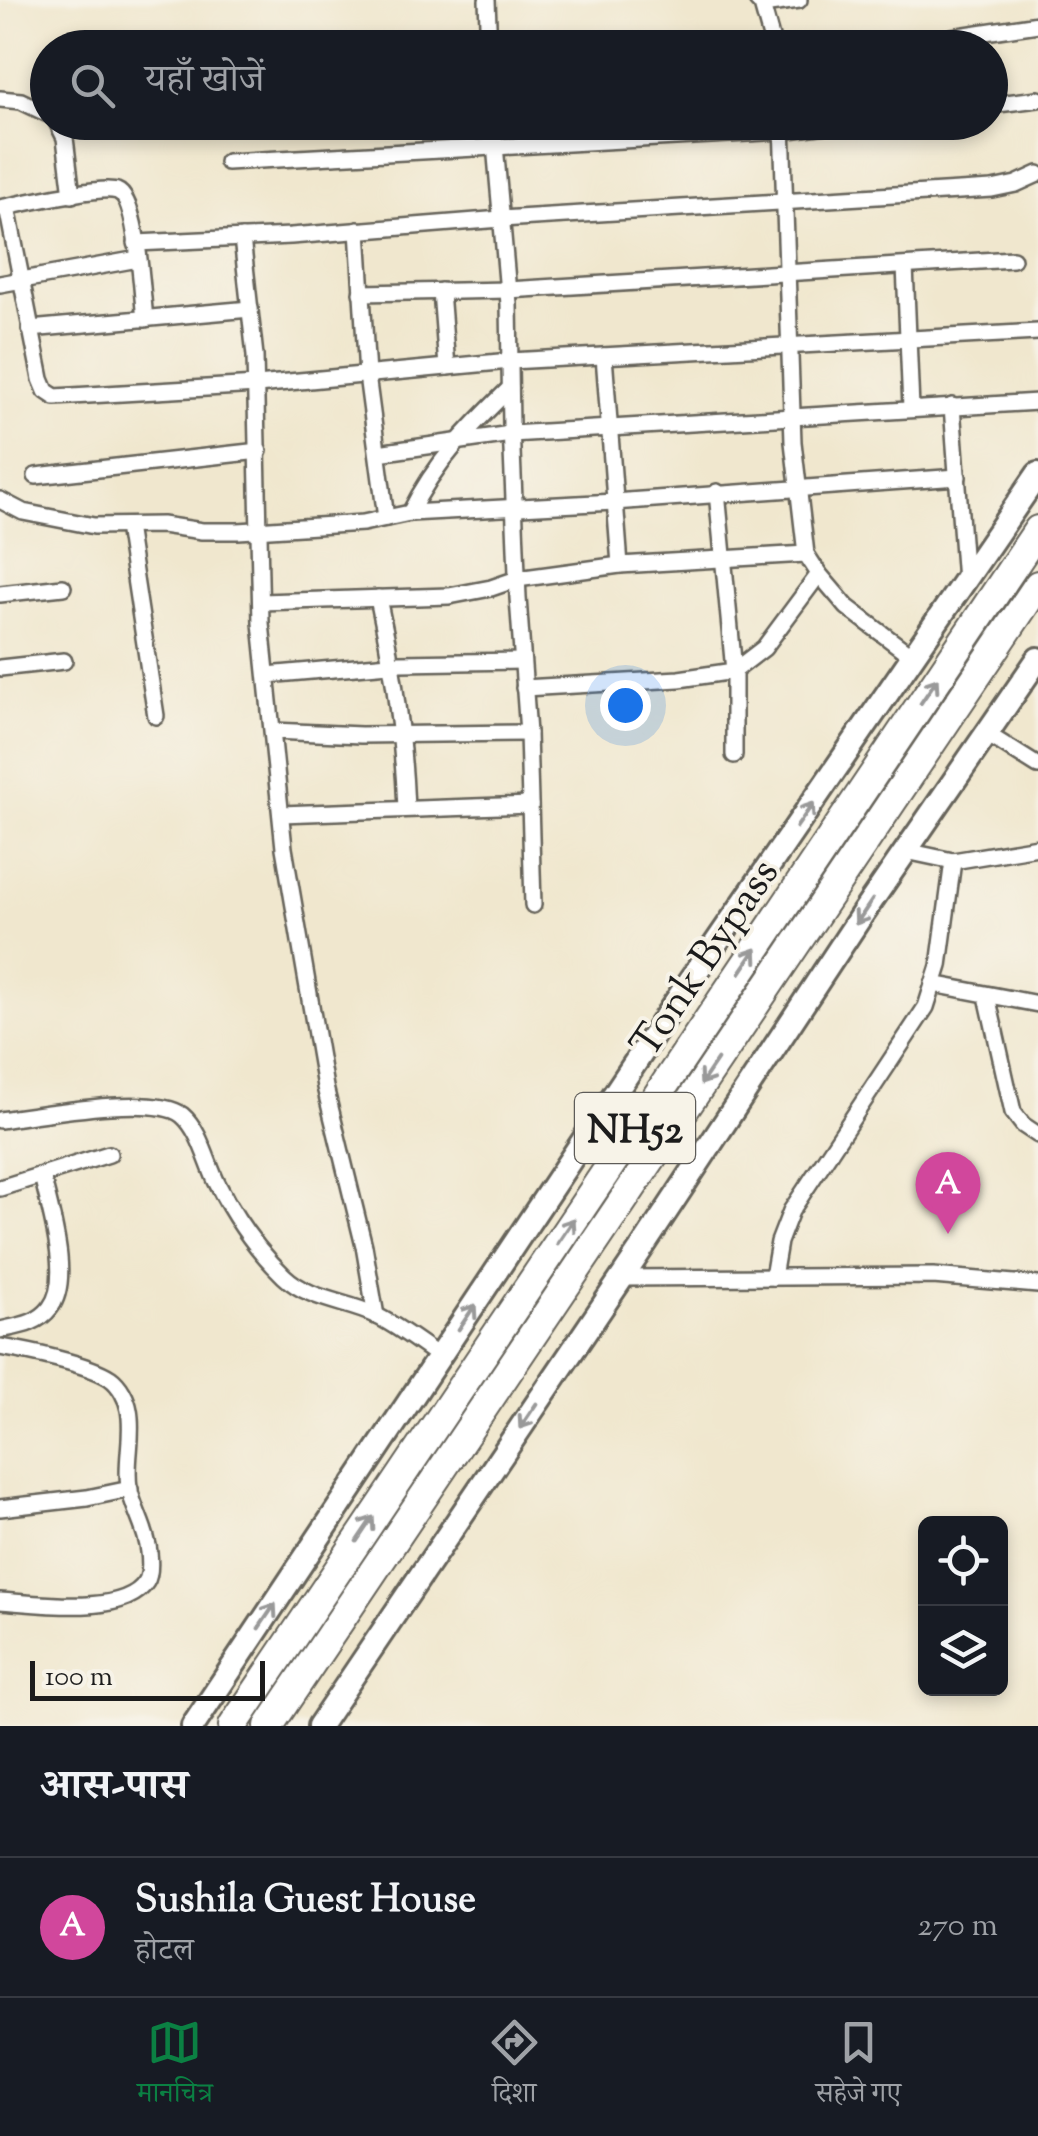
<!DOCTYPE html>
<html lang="hi">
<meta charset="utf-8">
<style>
body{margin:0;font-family:"Sorts Mill Goudy","Noto Serif Devanagari",serif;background:#20242c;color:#f1f3f6}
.controls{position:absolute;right:30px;bottom:30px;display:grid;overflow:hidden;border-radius:15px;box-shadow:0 5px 15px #0003}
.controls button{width:90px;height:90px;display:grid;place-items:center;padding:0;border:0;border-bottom:2px solid #363941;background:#171b24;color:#f1f3f6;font:50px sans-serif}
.scale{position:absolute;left:30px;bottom:25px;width:235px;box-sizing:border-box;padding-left:10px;border:5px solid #1c1c1c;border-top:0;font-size:28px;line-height:35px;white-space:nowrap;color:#1c1c1c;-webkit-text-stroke:8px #f7f3e8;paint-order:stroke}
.you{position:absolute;left:625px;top:705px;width:35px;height:35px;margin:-25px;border:8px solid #fff;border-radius:50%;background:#1a73e8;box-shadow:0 0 0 15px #1a73e833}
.badge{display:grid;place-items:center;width:65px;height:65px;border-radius:50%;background:#0b8043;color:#fff;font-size:32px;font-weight:700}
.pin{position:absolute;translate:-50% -82px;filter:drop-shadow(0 2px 5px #0008)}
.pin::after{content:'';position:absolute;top:52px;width:35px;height:30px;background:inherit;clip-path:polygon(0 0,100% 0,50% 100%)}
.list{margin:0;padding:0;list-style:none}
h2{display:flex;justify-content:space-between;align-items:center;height:130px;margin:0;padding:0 40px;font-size:42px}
h2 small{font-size:32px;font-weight:400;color:#9ea1a6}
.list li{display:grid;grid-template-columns:65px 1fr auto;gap:30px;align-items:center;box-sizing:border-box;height:140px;padding:0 40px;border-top:2px solid #363941}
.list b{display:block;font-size:38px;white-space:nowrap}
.list p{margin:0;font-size:32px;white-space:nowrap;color:#9ea1a6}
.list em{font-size:32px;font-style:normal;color:#9ea1a6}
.icon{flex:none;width:55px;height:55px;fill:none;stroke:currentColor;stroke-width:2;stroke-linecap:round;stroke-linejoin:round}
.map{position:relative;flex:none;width:1038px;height:1726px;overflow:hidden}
.search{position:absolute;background:#171b24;box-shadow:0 5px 15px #0003;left:30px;right:30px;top:30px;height:110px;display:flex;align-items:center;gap:25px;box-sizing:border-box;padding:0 35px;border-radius:55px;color:#9ea1a6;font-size:38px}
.sheet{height:270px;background:#171b24}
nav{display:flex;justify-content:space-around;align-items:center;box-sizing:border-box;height:140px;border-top:2px solid #363941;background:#171b24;font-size:28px;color:#9ea1a6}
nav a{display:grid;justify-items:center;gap:5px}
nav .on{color:#0b8043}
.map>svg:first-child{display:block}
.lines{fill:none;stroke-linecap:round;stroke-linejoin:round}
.street-casing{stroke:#66635a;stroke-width:20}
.secondary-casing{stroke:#66635a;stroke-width:28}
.highway-casing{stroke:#66635a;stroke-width:32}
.street{stroke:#fff;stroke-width:15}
.secondary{stroke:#fff;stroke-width:22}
.highway{stroke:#fff;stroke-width:28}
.oneway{stroke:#999}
.labels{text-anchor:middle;stroke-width:8;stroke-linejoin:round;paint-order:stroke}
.shield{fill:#f7f3e8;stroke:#5e5c59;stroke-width:2.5}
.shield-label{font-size:40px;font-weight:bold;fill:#1c1c1c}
.street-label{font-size:42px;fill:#1c1c1c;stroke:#f7f3e8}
</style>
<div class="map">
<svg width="1038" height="1726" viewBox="0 0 1038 1726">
<rect width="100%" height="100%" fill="#f7f3e8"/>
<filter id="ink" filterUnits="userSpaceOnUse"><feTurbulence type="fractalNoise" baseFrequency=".01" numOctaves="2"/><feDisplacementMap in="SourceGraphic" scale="20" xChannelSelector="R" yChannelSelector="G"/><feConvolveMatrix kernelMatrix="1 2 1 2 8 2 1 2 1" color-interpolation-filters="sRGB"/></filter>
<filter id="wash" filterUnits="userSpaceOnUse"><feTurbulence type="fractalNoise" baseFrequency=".0048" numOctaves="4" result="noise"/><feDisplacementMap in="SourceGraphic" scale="40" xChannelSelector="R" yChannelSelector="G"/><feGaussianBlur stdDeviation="2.25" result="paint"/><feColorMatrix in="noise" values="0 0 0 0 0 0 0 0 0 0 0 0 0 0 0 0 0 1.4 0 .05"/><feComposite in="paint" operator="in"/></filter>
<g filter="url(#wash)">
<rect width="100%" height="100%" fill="#f0e7ce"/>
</g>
<g filter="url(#ink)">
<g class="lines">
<g class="street-casing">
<g id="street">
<path d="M 487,0 L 489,48"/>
<path d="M 757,0 L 762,5 L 774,48"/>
<path d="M 762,5 L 799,0"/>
<path d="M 921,48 L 952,37 L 1038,24"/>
<path d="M 0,99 L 21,101 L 48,114"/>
<path d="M 990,105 L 1038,99"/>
<path d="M 57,122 L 65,138 L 72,195"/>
<path d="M 493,122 L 509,304 L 511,426 L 518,598 L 528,733 L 533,905"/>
<path d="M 782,124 L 793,442 L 806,554 L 819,574 L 847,607 L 913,657"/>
<path d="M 227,162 L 782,131 L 849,122"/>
<path d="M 7,207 L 41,379 L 46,391 L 55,397 L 257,385 L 510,361 L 1038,332"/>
<path d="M 0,208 C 21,204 101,185 117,191 C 138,198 142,296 145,319"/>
<path d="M 358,230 L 367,375 L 386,518"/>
<path d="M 242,238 L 255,356 L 261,623 L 284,848 L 325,1087 L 364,1246 L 376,1316"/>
<path d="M 136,243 L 291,236 L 501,219 L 992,189 L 1016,184 L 1038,174"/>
<path d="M 905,266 L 911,408"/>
<path d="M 0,284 L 138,259"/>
<path d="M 441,291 L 447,367"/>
<path d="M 361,293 L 508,290 L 1013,259"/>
<path d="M 30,329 L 250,309"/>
<path d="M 604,356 L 620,565"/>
<path d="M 952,406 L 965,581"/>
<path d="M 378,453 L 511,434 L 1038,402"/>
<path d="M 36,476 L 259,451"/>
<path d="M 717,492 L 734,671 L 734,755"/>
<path d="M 0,500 L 23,512 L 94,526 L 162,525 L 202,531 L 238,531 L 363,523 L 410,513 L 614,502 L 958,477"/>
<path d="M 410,513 C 435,462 470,427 510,388"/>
<path d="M 127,526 L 156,716"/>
<path d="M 0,594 L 63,587"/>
<path d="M 378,598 C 394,668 403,736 406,808"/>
<path d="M 261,602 L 449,596 L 491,588 L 517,579 L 620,565 L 806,554"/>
<path d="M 0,668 L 64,661"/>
<path d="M 267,675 L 400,663 L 522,661"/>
<path d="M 524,688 L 679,679 L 734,671 L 764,648 L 819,574"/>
<path d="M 273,731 L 361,735 L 528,733"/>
<path d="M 987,734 L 1038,766"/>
<path d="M 281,814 L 530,805"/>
<path d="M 906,851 L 953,861 L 1038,847"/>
<path d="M 933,984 L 1038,1004"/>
<path d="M 987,996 L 1013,1112 L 1023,1125 L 1038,1135"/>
<path d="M 0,1120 C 38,1115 153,1093 182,1115 C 200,1130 207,1163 217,1183 C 234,1217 257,1250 284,1276 C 309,1300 345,1301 375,1315 C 398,1326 419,1343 440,1357"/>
<path d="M 0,1188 L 109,1154"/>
<path d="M 773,1277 L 779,1242 L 791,1211 L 926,1007 L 939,966 L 953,861"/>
<path d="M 622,1278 L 933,1276 L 1038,1285"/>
<path d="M 0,1330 C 18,1326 38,1324 50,1308 C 73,1279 49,1208 42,1175"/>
<path d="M 0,1347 C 26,1351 89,1364 110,1378 C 120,1385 127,1399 129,1410 C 134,1436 125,1462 129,1487 C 133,1509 147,1529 149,1552 C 150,1561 151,1574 146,1582 C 124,1617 36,1603 0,1601"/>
<path d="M 0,1508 L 87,1498 L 130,1489"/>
</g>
</g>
<g class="secondary-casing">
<g id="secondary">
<path d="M 193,1726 L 683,991 L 1038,474"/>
<path d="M 319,1726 L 642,1248 L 863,913 L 1038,659"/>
</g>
</g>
<g class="highway-casing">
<g id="highway">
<path d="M 233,1726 L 1038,530"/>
<path d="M 269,1726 L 1038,585"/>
</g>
</g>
<use href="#street" class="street"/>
<use href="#secondary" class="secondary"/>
<use href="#highway" class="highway"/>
</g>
<defs><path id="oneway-shaft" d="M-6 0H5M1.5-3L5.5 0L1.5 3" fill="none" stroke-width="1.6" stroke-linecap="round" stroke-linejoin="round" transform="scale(2.5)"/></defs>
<g class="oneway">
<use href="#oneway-shaft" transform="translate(929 691) rotate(-56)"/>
<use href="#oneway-shaft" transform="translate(805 815) rotate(-55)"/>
<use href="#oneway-shaft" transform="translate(864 912) rotate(124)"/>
<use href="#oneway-shaft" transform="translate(748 961) rotate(-56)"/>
<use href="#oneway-shaft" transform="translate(709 1072) rotate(124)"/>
<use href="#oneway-shaft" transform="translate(566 1231) rotate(-56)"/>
<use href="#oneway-shaft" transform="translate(467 1317) rotate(-56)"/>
<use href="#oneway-shaft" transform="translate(528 1416) rotate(124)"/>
<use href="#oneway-shaft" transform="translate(365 1529) rotate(-56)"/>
<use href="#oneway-shaft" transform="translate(267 1616) rotate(-56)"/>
</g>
</g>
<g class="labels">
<rect class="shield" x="575" y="1093" width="120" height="70" rx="8"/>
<g class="shield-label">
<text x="635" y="1142">NH52</text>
</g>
<g class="street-label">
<text transform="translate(703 957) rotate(-56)" y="15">Tonk Bypass</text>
</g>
</g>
</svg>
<div class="controls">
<button><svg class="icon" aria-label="locate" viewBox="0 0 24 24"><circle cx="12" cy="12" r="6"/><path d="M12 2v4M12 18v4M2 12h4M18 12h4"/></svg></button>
<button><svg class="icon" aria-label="layers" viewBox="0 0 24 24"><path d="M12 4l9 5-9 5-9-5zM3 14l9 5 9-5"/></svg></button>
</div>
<div class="scale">100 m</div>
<div class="you"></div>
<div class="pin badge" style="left:948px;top:1234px;background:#d1479c">A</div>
<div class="search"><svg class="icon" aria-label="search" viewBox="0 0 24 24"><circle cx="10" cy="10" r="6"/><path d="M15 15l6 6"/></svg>यहाँ खोजें</div>
</div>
<section class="sheet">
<h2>आस-पास<small></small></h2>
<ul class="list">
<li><span class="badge" style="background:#d1479c">A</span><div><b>Sushila Guest House</b><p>होटल</p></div><em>270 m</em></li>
</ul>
</section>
<nav>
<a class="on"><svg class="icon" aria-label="map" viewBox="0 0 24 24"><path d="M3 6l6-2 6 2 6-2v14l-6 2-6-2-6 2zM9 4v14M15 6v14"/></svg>मानचित्र</a>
<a><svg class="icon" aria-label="directions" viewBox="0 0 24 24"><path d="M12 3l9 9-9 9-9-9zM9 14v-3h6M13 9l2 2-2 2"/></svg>दिशा</a>
<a><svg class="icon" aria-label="saved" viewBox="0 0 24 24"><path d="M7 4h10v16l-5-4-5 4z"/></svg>सहेजे गए</a>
</nav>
